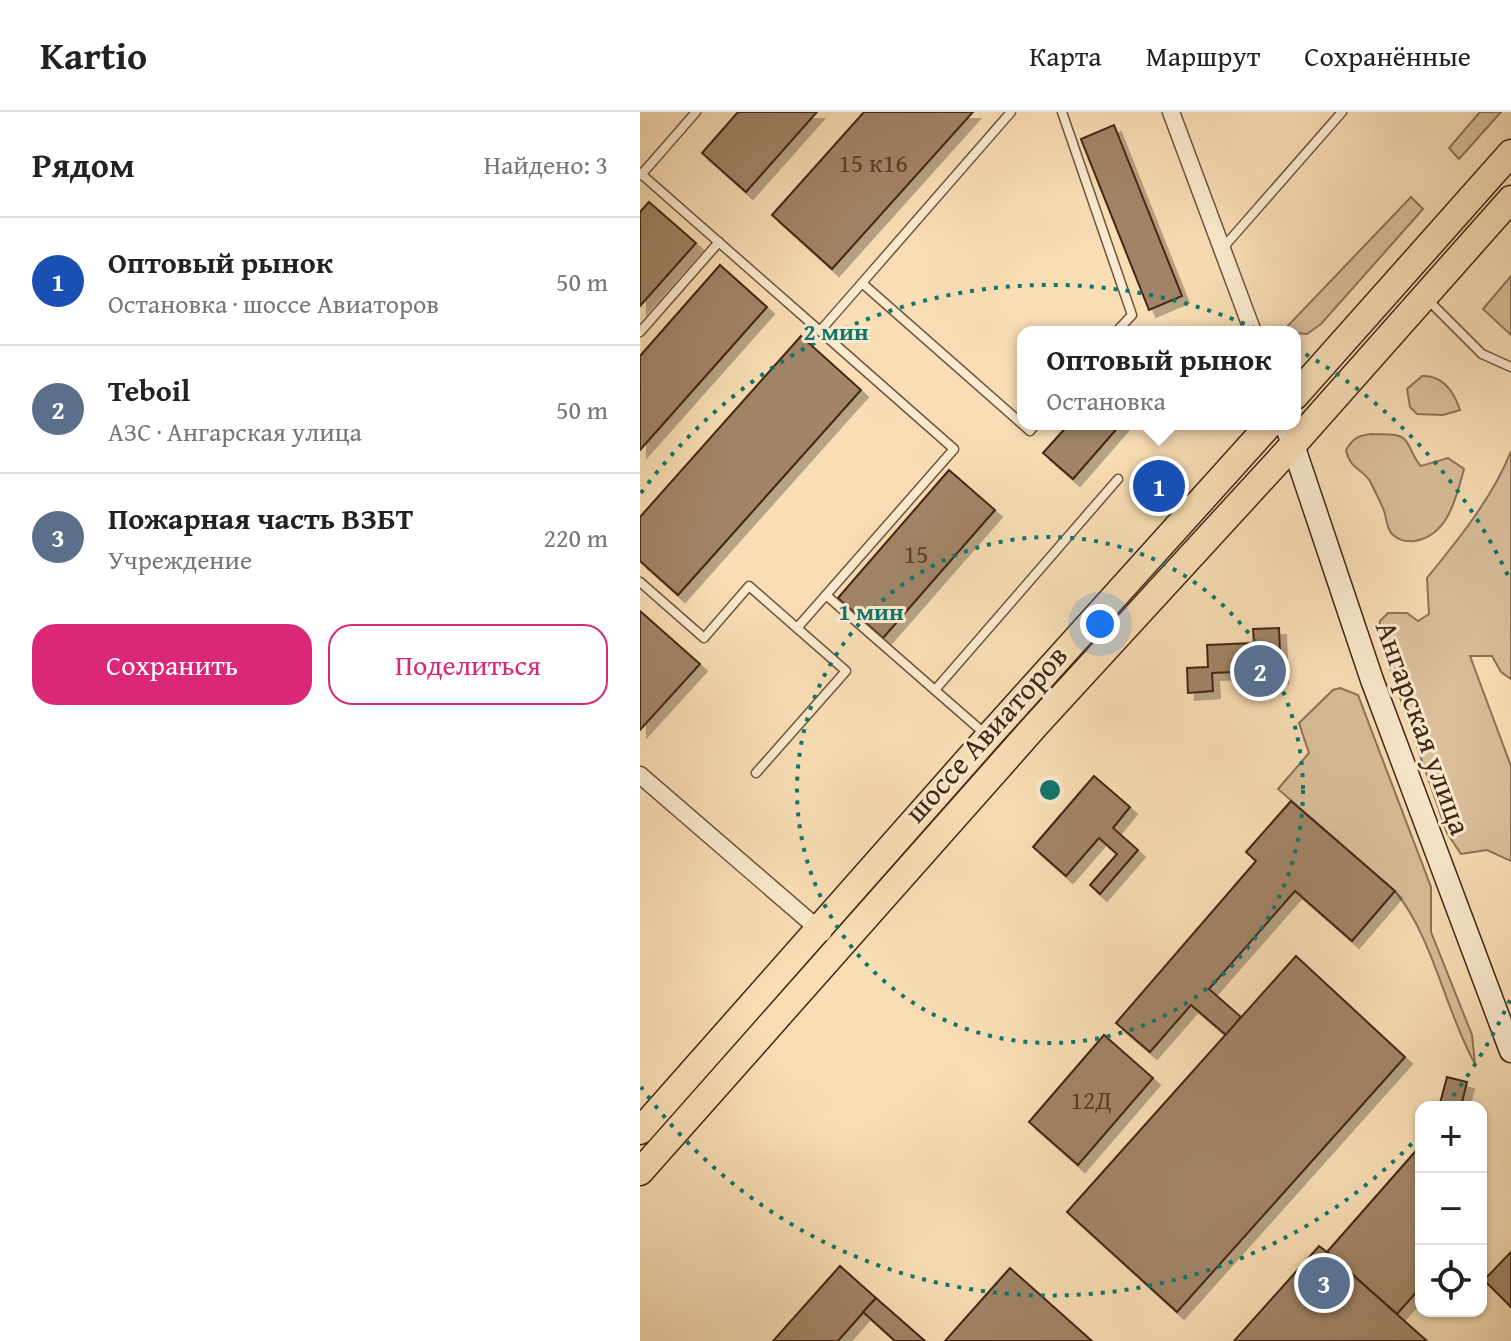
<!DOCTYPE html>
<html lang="ru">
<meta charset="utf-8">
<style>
body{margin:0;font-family:"Gentium Book Plus",serif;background:#f6f6f6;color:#222}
.controls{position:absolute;right:24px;bottom:24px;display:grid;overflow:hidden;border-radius:16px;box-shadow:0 2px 6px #0004}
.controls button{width:72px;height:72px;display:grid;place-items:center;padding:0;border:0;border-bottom:2px solid #e0e0e0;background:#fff;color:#222;font:40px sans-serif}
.you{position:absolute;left:460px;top:512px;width:28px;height:28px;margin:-20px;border:6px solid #fff;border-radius:50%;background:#1a73e8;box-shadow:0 0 0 12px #1a73e833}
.badge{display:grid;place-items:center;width:52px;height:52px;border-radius:50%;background:#db2777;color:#fff;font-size:26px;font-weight:700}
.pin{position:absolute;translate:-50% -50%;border:4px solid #fff;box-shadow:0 2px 8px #0006}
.popup{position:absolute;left:377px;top:214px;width:284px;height:104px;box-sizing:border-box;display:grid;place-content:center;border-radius:16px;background:#fff;filter:drop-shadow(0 2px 6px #0005);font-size:26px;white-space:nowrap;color:#767676}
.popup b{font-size:30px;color:#222}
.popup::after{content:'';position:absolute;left:50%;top:100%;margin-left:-16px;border:16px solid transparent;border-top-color:#fff}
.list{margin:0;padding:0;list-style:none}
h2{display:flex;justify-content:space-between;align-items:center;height:104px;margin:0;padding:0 32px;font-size:34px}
h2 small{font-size:26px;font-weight:400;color:#767676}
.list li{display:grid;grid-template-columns:52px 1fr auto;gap:24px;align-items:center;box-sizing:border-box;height:128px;padding:0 32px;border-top:2px solid #e0e0e0}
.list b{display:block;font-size:30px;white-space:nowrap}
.list p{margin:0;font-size:26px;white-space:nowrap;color:#767676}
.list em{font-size:26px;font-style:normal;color:#767676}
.actions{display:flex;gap:16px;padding:24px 32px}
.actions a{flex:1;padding:18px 0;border:2px solid #db2777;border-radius:24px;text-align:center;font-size:28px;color:#db2777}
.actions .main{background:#db2777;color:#fff}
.icon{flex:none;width:44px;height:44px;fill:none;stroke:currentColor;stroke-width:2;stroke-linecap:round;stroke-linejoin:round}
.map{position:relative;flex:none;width:871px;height:1229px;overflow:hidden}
header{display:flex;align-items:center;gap:48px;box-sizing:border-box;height:112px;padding:0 40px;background:#fff;border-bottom:2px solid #e0e0e0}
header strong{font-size:38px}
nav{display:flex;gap:44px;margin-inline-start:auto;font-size:28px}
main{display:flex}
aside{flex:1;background:#fff}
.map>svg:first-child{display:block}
.green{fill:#dabf9a;stroke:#8e7258;stroke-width:2}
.building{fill:#a28568;stroke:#432515;stroke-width:2;filter:url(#shadow)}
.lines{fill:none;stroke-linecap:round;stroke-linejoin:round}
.lane-casing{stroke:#70533d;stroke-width:11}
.street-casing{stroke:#70533d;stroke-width:19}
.secondary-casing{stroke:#432515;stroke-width:25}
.primary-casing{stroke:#432515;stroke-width:29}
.lane{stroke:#fbeacf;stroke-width:8}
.street{stroke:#fbeacf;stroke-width:16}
.secondary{stroke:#fbeacf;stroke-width:22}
.primary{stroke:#f9deb5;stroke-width:26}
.ring{fill:none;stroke:#0f766e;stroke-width:4;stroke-dasharray:4 8}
.labels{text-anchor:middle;stroke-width:6;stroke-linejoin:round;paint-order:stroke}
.number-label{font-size:26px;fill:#5b3d2a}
.street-label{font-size:30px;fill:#432515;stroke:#fbeacf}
.centre{fill:#0f766e;stroke:#fbeacf;stroke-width:4}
.ring-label{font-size:24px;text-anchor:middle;font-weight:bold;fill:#0f766e;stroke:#fbeacf;stroke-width:6;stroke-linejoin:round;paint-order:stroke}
</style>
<header>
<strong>Kartio</strong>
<nav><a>Карта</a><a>Маршрут</a><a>Сохранённые</a></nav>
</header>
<main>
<aside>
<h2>Рядом<small>Найдено: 3</small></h2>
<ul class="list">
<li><span class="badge" style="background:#1a4fb4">1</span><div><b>Оптовый рынок</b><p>Остановка · шоссе Авиаторов</p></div><em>50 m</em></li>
<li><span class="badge" style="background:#5c6f8a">2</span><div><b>Teboil</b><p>АЗС · Ангарская улица</p></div><em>50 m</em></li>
<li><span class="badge" style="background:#5c6f8a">3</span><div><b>Пожарная часть ВЗБТ</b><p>Учреждение</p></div><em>220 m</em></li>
</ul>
<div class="actions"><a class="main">Сохранить</a><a>Поделиться</a></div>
</aside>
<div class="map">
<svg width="871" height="1229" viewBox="0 0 871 1229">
<defs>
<filter id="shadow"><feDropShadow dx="7" dy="7" stdDeviation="0" flood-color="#0004"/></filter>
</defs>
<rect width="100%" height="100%" fill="#f9deb5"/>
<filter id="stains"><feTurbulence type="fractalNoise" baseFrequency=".0025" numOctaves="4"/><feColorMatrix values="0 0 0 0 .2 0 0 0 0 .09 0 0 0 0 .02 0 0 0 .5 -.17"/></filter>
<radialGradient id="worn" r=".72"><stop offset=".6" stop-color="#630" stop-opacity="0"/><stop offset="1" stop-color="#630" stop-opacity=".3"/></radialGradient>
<g class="green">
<path d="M 840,0 L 861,0 L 819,47 L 809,36 Z"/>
<path d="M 771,85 L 783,97 L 681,212 L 667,222 L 642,220 Z"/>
<path d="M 871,164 L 871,223 L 843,197 Z"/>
<path d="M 782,264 C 803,263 814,280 820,298 L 803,303 L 777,302 L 770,295 L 767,277 Z"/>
<path d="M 732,322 C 740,323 751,321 759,324 C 770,327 772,346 781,354 L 808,346 L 824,357 C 816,385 809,423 775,429 C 767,430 758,428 752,422 C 746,415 747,407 744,399 C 741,390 735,380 731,371 C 724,357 710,358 706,338 C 713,326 719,323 732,322 Z"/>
<path d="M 871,339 L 871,567 L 861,560 L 852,544 L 830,544 L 871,654 L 871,749 L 847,738 L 821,742 L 807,721 L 738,522 L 740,509 L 748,501 L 767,501 L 778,509 L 789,502 L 787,466 C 818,428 853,385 871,339 Z"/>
<path d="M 700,576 L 718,583 L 791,775 L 791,820 L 832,923 L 835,952 C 805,898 793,825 755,779 L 638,677 L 669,641 L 659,611 L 693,578 Z"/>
</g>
<g class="building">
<path d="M 98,0 L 177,0 L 106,80 L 62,41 Z"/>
<path d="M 224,0 L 333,0 L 192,157 L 132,103 Z"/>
<path d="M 474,13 L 542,184 L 509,198 L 441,27 Z"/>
<path d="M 9,90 L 56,131 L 0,194 L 0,100 Z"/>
<path d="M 80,153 L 127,195 L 0,338 L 0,244 Z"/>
<path d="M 161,224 L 221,278 L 38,483 L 0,449 L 0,405 Z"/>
<path d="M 429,312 L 481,312 L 433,367 L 403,341 Z"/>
<path d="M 309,358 L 355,398 L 243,526 L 198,486 Z"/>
<path d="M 0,499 L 60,552 L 0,618 Z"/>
<path d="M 639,516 L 641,565 L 616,566 L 615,547 L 595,548 L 595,560 L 572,561 L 573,579 L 548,581 L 547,556 L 568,555 L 567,533 L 614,531 L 613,517 Z"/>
<path d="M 454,664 L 490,695 L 473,716 L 498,738 L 460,782 L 450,773 L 477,742 L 459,726 L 426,764 L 393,735 Z"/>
<path d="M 651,689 L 755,779 L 712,829 L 655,779 L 569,877 L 601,905 L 586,923 L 551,893 L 510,940 L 476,911 L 616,749 L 606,740 Z"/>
<path d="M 656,844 L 765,945 L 537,1200 L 427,1100 Z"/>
<path d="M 464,923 L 513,966 L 438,1053 L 389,1010 Z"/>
<path d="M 807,965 L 827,970 L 821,995 L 799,995 Z"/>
<path d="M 781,1033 L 781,1175 L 757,1202 L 687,1140 Z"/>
<path d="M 679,1134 L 687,1140 L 787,1229 L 594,1229 Z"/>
<path d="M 871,1140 L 871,1195 L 844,1168 Z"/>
<path d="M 200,1154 L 236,1186 L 198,1229 L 133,1229 Z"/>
<path d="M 370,1156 L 452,1229 L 305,1229 Z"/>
<path d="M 236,1186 L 285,1229 L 255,1229 L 223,1200 Z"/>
</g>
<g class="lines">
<g class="lane-casing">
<g id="lane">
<path d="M 422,0 L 492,203 L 476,220"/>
<path d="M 0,61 L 180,219 L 222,171 L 390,319 L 396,312"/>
<path d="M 1,63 L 56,0"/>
<path d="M 582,137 L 702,0"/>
<path d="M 222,171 L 371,0"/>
<path d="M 789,189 L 842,242 L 871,255"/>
<path d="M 180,219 L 314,337 L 186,483 L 344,621"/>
<path d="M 0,220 L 79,130"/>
<path d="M 0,470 L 64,526 L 109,474 L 206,559 L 116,661"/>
<path d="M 157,516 L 186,483"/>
<path d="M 295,578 L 478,367"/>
</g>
</g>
<g class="street-casing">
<g id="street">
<path d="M 531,0 L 613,220"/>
<path d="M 0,663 L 183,821"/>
</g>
</g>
<g class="secondary-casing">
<path id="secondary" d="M 646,312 L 732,568 L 871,939"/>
</g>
<g class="primary-casing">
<g id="primary">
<path d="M 655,284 L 871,41"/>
<path d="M 0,1019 L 348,625 L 630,312"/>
<path d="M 0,1060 L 396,613 L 653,333 L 871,87"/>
</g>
</g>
<use href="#lane" class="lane"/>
<use href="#street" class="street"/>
<use href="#secondary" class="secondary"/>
<use href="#primary" class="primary"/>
</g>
<g class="ring">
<circle cx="410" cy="678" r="253"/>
<path d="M870 888A506 506 0 0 1 806 993M780 1023A506 506 0 0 1 1 975M1 381A506 506 0 0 1 870 468"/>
</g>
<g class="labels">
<g class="number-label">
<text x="233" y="60">15 к16</text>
<text x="276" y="451">15</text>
<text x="451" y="997">12Д</text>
</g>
<g class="street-label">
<text transform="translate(783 616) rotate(70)" y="10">Ангарская улица</text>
<text transform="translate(346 622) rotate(-48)" y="10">шоссе Авиаторов</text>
</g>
</g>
<circle cx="410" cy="678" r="12" class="centre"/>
<g class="ring-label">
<text x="196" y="228">2 мин</text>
<text x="231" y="508">1 мин</text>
</g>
<rect width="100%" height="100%" filter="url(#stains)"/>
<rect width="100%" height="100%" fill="url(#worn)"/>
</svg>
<div class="controls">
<button>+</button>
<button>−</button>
<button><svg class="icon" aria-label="locate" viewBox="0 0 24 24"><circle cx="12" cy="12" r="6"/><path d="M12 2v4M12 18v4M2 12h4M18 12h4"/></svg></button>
</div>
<div class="you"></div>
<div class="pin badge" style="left:519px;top:374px;background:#1a4fb4">1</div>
<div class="popup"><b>Оптовый рынок</b>Остановка</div>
<div class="pin badge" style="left:620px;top:559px;background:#5c6f8a">2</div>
<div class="pin badge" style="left:684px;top:1171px;background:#5c6f8a">3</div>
</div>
</main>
